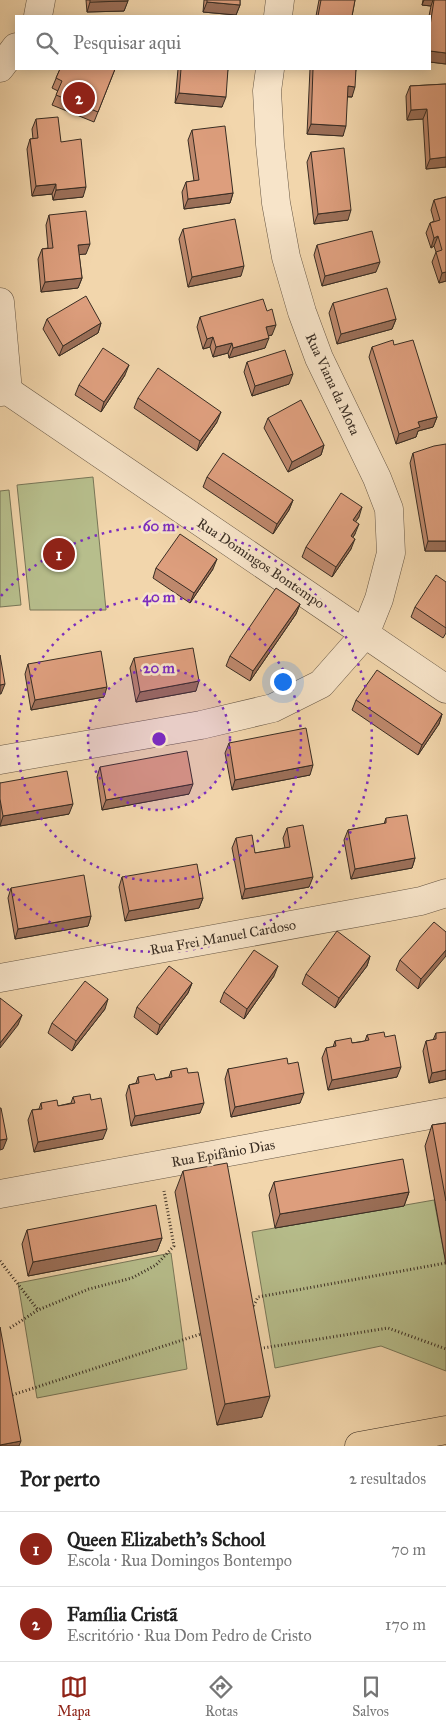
<!DOCTYPE html>
<html lang="pt">
<meta charset="utf-8">
<style>
body{margin:0;font-family:"IM FELL Great Primer",serif;background:#f2f2f2;color:#222}
.you{position:absolute;left:282px;top:681px;width:18px;height:18px;margin:-12px;border:4px solid #fff;border-radius:50%;background:#1a73e8;box-shadow:0 0 0 8px #1a73e833}
.badge{display:grid;place-items:center;width:32px;height:32px;border-radius:50%;background:#8f2418;color:#fff;font-size:16px;font-weight:700}
.pin{position:absolute;translate:-50% -50%;border:2px solid #fff;box-shadow:0 1px 5px #0006}
.list{margin:0;padding:0;list-style:none}
h2{display:flex;justify-content:space-between;align-items:center;height:65px;margin:0;padding:0 20px;font-size:21px}
h2 small{font-size:16px;font-weight:400;color:#767676}
.list li{display:grid;grid-template-columns:32px 1fr auto;gap:15px;align-items:center;box-sizing:border-box;height:75px;padding:0 20px;border-top:1px solid #e0e0e0}
.list b{display:block;font-size:19px;white-space:nowrap}
.list p{margin:0;font-size:16px;white-space:nowrap;color:#767676}
.list em{font-size:16px;font-style:normal;color:#767676}
.icon{flex:none;width:28px;height:28px;fill:none;stroke:currentColor;stroke-width:2;stroke-linecap:round;stroke-linejoin:round}
.map{position:relative;flex:none;width:446px;height:1446px;overflow:hidden}
.search{position:absolute;background:#fff;box-shadow:0 2px 12px #0003;left:15px;right:15px;top:15px;height:55px;display:flex;align-items:center;gap:12px;box-sizing:border-box;padding:0 18px;border-radius:0px;color:#767676;font-size:19px}
.sheet{height:215px;background:#fff}
nav{display:flex;justify-content:space-around;align-items:center;box-sizing:border-box;height:70px;border-top:1px solid #e0e0e0;background:#fff;font-size:14px;color:#767676}
nav a{display:grid;justify-items:center;gap:2px}
nav .on{color:#8f2418}
.map>svg:first-child{display:block}
.green{fill:#b7be8c;stroke:#787658}
.lines{fill:none;stroke-linecap:round;stroke-linejoin:round}
.minor-casing{stroke:#675745;stroke-width:29}
.major-casing{stroke:#392d23;stroke-width:29}
.path{stroke:#392d23;stroke-width:3;stroke-dasharray:1 2.5;stroke-linecap:butt}
.minor{stroke:#f7e4c9;stroke-width:28}
.major{stroke:#f2d6ac;stroke-width:28}
.wall{fill:#be886c;stroke:#392d23}
.shaded-wall{fill:#9b6f58;stroke:#392d23}
.building{fill:#dd9e7d;stroke:#392d23}
.ring{fill:none;stroke:#7b2cbf;stroke-width:2.5;stroke-dasharray:2.5 5}
.labels{text-anchor:middle;stroke-width:5;stroke-linejoin:round;paint-order:stroke}
.street-label{font-size:14px;fill:#392d23;stroke:#f7e4c9}
.centre{fill:#7b2cbf;stroke:#f7e4c9;stroke-width:2.5}
.ring-label{font-size:15px;text-anchor:middle;font-weight:bold;fill:#7b2cbf;stroke:#f7e4c9;stroke-width:5;stroke-linejoin:round;paint-order:stroke}
</style>
<div class="map">
<svg width="446" height="1446" viewBox="0 0 446 1446">
<rect width="100%" height="100%" fill="#f2d6ac"/>
<filter id="stains"><feTurbulence type="fractalNoise" baseFrequency=".004" numOctaves="4"/><feColorMatrix values="0 0 0 0 .2 0 0 0 0 .09 0 0 0 0 .02 0 0 0 .5 -.17"/></filter>
<radialGradient id="worn" r=".72"><stop offset=".6" stop-color="#630" stop-opacity="0"/><stop offset="1" stop-color="#630" stop-opacity=".3"/></radialGradient>
<g class="green">
<path d="M 93,477 L 106,610 L 30,610 L 17,485 Z"/>
<path d="M 9,490 L 21,605 L 0,607 L 0,491 Z"/>
<path d="M 434,1200 L 446,1264 L 446,1371 L 381,1346 L 275,1368 L 252,1232 Z"/>
<path d="M 171,1253 L 187,1369 L 37,1398 L 18,1283 Z"/>
</g>
<g class="lines">
<g class="minor-casing">
<g id="minor">
<path d="M 38,16 L 41,0"/>
<path d="M 278,16 L 280,0"/>
<path d="M 0,68 L 16,47"/>
<path d="M 0,302 L 8,391"/>
<path d="M 0,392 L 8,391 L 446,689"/>
<path d="M 0,760 L 201,725 L 273,708 L 321,684 L 365,634 L 379,599 L 391,553 L 389,509 L 377,478 L 319,358 L 302,312 L 286,257 L 276,203 L 270,144 L 267,91 L 270,69"/>
<path d="M 0,978 L 389,907 L 421,901 L 446,893"/>
<path d="M 0,1194 L 446,1112"/>
</g>
</g>
<g class="major-casing">
<path id="major" d="M 359,1446 L 446,1430"/>
</g>
<g class="path">
<path d="M 0,1261 L 38,1310"/>
<path d="M 252,1309 L 258,1297 L 446,1263"/>
<path d="M 10,1328 L 38,1310 L 89,1289 L 132,1278 L 156,1265 L 174,1246 L 164,1191"/>
<path d="M 257,1349 L 388,1328 L 446,1349"/>
<path d="M 9,1396 L 201,1334"/>
</g>
<use href="#minor" class="minor"/>
<use href="#major" class="major"/>
</g>
<g class="wall">
<path d="M 86,0 L 128,0 L 124,11 L 87,12 Z"/>
<path d="M 204,0 L 240,0 L 240,5 L 236,15 L 203,12 Z"/>
<path d="M 319,0 L 355,0 L 352,16 L 316,16 Z"/>
<path d="M 423,0 L 446,0 L 446,64 L 430,62 L 429,16 L 431,6 L 422,5 Z"/>
<path d="M 60,69 L 115,69 L 94,122 L 52,105 L 58,91 L 52,88 Z"/>
<path d="M 178,69 L 228,69 L 222,107 L 175,103 Z"/>
<path d="M 310,69 L 356,69 L 352,97 L 347,97 L 343,136 L 307,134 Z"/>
<path d="M 446,84 L 446,167 L 426,169 L 423,119 L 407,120 L 406,96 L 410,86 Z"/>
<path d="M 36,119 L 61,142 L 83,197 L 53,200 L 52,194 L 32,196 L 27,149 L 30,139 L 33,139 L 32,129 Z"/>
<path d="M 192,130 L 233,193 L 230,203 L 184,209 L 182,192 L 186,182 L 194,181 L 188,140 Z"/>
<path d="M 311,152 L 348,220 L 314,224 L 307,162 Z"/>
<path d="M 446,197 L 446,281 L 439,283 L 432,262 L 436,252 L 434,246 L 431,248 L 426,233 L 430,223 L 434,221 L 431,210 L 434,200 Z"/>
<path d="M 49,215 L 86,254 L 79,254 L 82,278 L 78,288 L 41,292 L 38,259 L 42,249 L 48,248 L 46,225 Z"/>
<path d="M 183,229 L 241,276 L 188,287 L 179,239 Z"/>
<path d="M 317,245 L 376,272 L 322,286 L 314,255 Z"/>
<path d="M 333,303 L 396,319 L 392,329 L 337,344 L 329,313 Z"/>
<path d="M 200,317 L 272,335 L 268,336 L 265,348 L 229,358 L 228,353 L 213,357 L 210,347 L 203,349 L 197,327 Z"/>
<path d="M 47,319 L 101,323 L 98,333 L 59,356 L 43,329 Z"/>
<path d="M 394,345 L 437,417 L 433,427 L 418,431 L 416,437 L 396,444 L 369,357 L 372,347 Z"/>
<path d="M 247,362 L 289,384 L 252,396 L 244,372 Z"/>
<path d="M 125,375 L 101,412 L 75,395 L 79,385 Z"/>
<path d="M 138,398 L 217,422 L 197,451 L 134,408 Z"/>
<path d="M 268,418 L 324,445 L 321,455 L 288,472 L 264,428 Z"/>
<path d="M 413,453 L 446,551 L 425,551 L 410,463 Z"/>
<path d="M 207,477 L 293,500 L 289,510 L 273,534 L 203,487 Z"/>
<path d="M 359,517 L 355,522 L 355,534 L 353,537 L 351,549 L 332,577 L 302,557 L 306,547 Z"/>
<path d="M 156,568 L 213,569 L 190,603 L 153,578 Z"/>
<path d="M 446,582 L 446,633 L 443,638 L 411,617 L 415,607 Z"/>
<path d="M 300,604 L 296,614 L 250,681 L 226,666 L 230,656 Z"/>
<path d="M 134,658 L 196,691 L 136,702 L 130,668 Z"/>
<path d="M 28,664 L 104,697 L 31,710 L 25,674 Z"/>
<path d="M 356,700 L 442,714 L 439,724 L 418,755 L 352,710 Z"/>
<path d="M 229,743 L 310,775 L 232,790 L 225,753 Z"/>
<path d="M 100,767 L 189,794 L 102,810 L 97,777 Z"/>
<path d="M 0,783 L 69,814 L 0,826 Z"/>
<path d="M 386,818 L 415,858 L 412,868 L 351,879 L 344,840 L 348,830 L 384,824 Z"/>
<path d="M 287,828 L 309,887 L 242,899 L 232,848 L 236,838 L 255,853 L 285,848 L 283,838 Z"/>
<path d="M 122,877 L 203,898 L 199,908 L 125,921 L 119,887 Z"/>
<path d="M 11,888 L 91,916 L 88,926 L 15,939 L 8,898 Z"/>
<path d="M 446,932 L 418,989 L 396,970 L 400,960 Z"/>
<path d="M 370,956 L 367,966 L 335,1008 L 302,984 L 306,974 Z"/>
<path d="M 274,976 L 244,1019 L 220,1002 L 224,992 Z"/>
<path d="M 192,983 L 188,993 L 157,1035 L 134,1017 L 137,1007 Z"/>
<path d="M 105,1009 L 72,1051 L 48,1033 L 52,1023 Z"/>
<path d="M 436,1033 L 446,1079 L 429,1083 L 423,1051 L 426,1041 L 433,1040 Z"/>
<path d="M 367,1035 L 385,1037 L 397,1077 L 328,1090 L 322,1058 L 326,1048 L 333,1047 L 335,1041 L 352,1043 L 365,1041 Z"/>
<path d="M 288,1064 L 300,1103 L 231,1117 L 225,1079 L 228,1069 Z"/>
<path d="M 171,1071 L 188,1073 L 200,1113 L 131,1126 L 126,1095 L 129,1085 L 136,1083 L 138,1077 L 156,1080 L 169,1077 Z"/>
<path d="M 73,1097 L 91,1100 L 103,1139 L 34,1152 L 28,1120 L 32,1110 L 39,1109 L 41,1103 L 58,1106 L 71,1103 Z"/>
<path d="M 446,1123 L 446,1264 L 425,1146 L 432,1125 Z"/>
<path d="M 183,1171 L 262,1417 L 217,1425 L 175,1192 Z"/>
<path d="M 274,1182 L 409,1192 L 404,1206 L 275,1228 L 269,1195 Z"/>
<path d="M 27,1230 L 162,1238 L 157,1251 L 28,1276 L 22,1244 Z"/>
</g>
<g class="shaded-wall">
<path d="M 424,0 L 433,0 L 431,6 L 422,5 Z"/>
<path d="M 128,1 L 124,11 L 87,12 L 90,2 Z"/>
<path d="M 207,2 L 240,5 L 236,15 L 203,12 Z"/>
<path d="M 430,51 L 446,53 L 446,64 L 430,62 Z"/>
<path d="M 348,86 L 355,87 L 352,97 L 344,96 Z"/>
<path d="M 179,93 L 226,97 L 222,107 L 175,103 Z"/>
<path d="M 427,109 L 423,119 L 407,120 L 411,110 Z"/>
<path d="M 311,124 L 346,126 L 343,136 L 307,134 Z"/>
<path d="M 446,157 L 446,167 L 426,169 L 430,159 Z"/>
<path d="M 56,184 L 52,194 L 32,196 L 36,186 Z"/>
<path d="M 86,187 L 83,197 L 53,200 L 56,190 Z"/>
<path d="M 233,193 L 230,203 L 184,209 L 188,199 Z"/>
<path d="M 351,210 L 348,220 L 314,224 L 318,214 Z"/>
<path d="M 438,236 L 434,246 L 431,248 L 434,238 Z"/>
<path d="M 90,244 L 86,254 L 75,255 L 78,245 Z"/>
<path d="M 380,262 L 376,272 L 322,286 L 325,276 Z"/>
<path d="M 244,266 L 241,276 L 188,287 L 192,277 Z"/>
<path d="M 446,272 L 446,281 L 439,283 L 442,273 Z"/>
<path d="M 82,278 L 78,288 L 41,292 L 45,282 Z"/>
<path d="M 396,319 L 392,329 L 337,344 L 341,334 Z"/>
<path d="M 101,323 L 98,333 L 59,356 L 63,346 Z"/>
<path d="M 276,325 L 272,335 L 262,337 L 266,327 Z"/>
<path d="M 213,337 L 210,347 L 203,349 L 207,339 Z"/>
<path d="M 269,338 L 265,348 L 229,358 L 233,348 Z"/>
<path d="M 232,343 L 228,353 L 213,357 L 216,347 Z"/>
<path d="M 129,365 L 125,375 L 101,412 L 104,402 Z"/>
<path d="M 293,374 L 289,384 L 252,396 L 255,386 Z"/>
<path d="M 221,412 L 217,422 L 197,451 L 200,441 Z"/>
<path d="M 437,417 L 433,427 L 418,431 L 416,437 L 396,444 L 399,434 L 418,422 Z"/>
<path d="M 324,445 L 321,455 L 288,472 L 292,462 Z"/>
<path d="M 293,500 L 289,510 L 273,534 L 277,524 Z"/>
<path d="M 362,507 L 359,517 L 350,530 L 353,520 Z"/>
<path d="M 359,524 L 355,534 L 347,546 L 351,536 Z"/>
<path d="M 355,539 L 351,549 L 332,577 L 336,567 Z"/>
<path d="M 428,541 L 446,541 L 446,551 L 425,551 Z"/>
<path d="M 217,559 L 213,569 L 190,603 L 194,593 Z"/>
<path d="M 300,604 L 296,614 L 250,681 L 253,671 Z"/>
<path d="M 199,681 L 196,691 L 136,702 L 140,692 Z"/>
<path d="M 5,684 L 1,694 L 0,694 L 0,685 Z"/>
<path d="M 107,687 L 104,697 L 31,710 L 35,700 Z"/>
<path d="M 442,714 L 439,724 L 418,755 L 422,745 Z"/>
<path d="M 313,765 L 310,775 L 232,790 L 235,780 Z"/>
<path d="M 193,784 L 189,794 L 102,810 L 106,800 Z"/>
<path d="M 73,804 L 69,814 L 0,826 L 3,816 Z"/>
<path d="M 415,858 L 412,868 L 351,879 L 355,869 Z"/>
<path d="M 313,877 L 309,887 L 242,899 L 245,889 Z"/>
<path d="M 203,898 L 199,908 L 125,921 L 129,911 Z"/>
<path d="M 91,916 L 88,926 L 15,939 L 18,929 Z"/>
<path d="M 446,950 L 446,956 L 418,989 L 421,979 Z"/>
<path d="M 370,956 L 367,966 L 335,1008 L 339,998 Z"/>
<path d="M 278,966 L 274,976 L 244,1019 L 247,1009 Z"/>
<path d="M 192,983 L 188,993 L 157,1035 L 160,1025 Z"/>
<path d="M 108,999 L 105,1009 L 72,1051 L 76,1041 Z"/>
<path d="M 22,1015 L 18,1025 L 0,1048 L 0,1043 Z"/>
<path d="M 401,1067 L 397,1077 L 328,1090 L 332,1080 Z"/>
<path d="M 446,1070 L 446,1079 L 429,1083 L 432,1073 Z"/>
<path d="M 304,1093 L 300,1103 L 231,1117 L 235,1107 Z"/>
<path d="M 204,1103 L 200,1113 L 131,1126 L 135,1116 Z"/>
<path d="M 107,1129 L 103,1139 L 34,1152 L 38,1142 Z"/>
<path d="M 7,1139 L 3,1149 L 0,1150 L 0,1140 Z"/>
<path d="M 409,1192 L 404,1206 L 275,1228 L 280,1214 Z"/>
<path d="M 162,1238 L 157,1251 L 28,1276 L 33,1262 Z"/>
<path d="M 270,1396 L 262,1417 L 217,1425 L 225,1404 Z"/>
<path d="M 21,1441 L 19,1446 L 0,1446 L 0,1445 Z"/>
</g>
<g class="building">
<path d="M 90,0 L 128,0 L 128,1 L 90,2 Z"/>
<path d="M 207,0 L 240,0 L 240,5 L 207,2 Z"/>
<path d="M 321,0 L 355,0 L 352,16 L 318,16 Z"/>
<path d="M 434,0 L 446,0 L 446,53 L 430,51 L 430,26 Z"/>
<path d="M 60,69 L 115,69 L 98,112 L 56,95 L 62,81 L 56,78 Z"/>
<path d="M 181,69 L 228,69 L 226,97 L 179,93 Z"/>
<path d="M 313,69 L 356,69 L 355,87 L 348,86 L 346,126 L 311,124 Z"/>
<path d="M 446,84 L 446,157 L 430,159 L 427,109 L 411,110 L 410,86 Z"/>
<path d="M 58,117 L 61,142 L 81,139 L 86,187 L 56,190 L 56,184 L 36,186 L 30,139 L 38,138 L 36,119 Z"/>
<path d="M 225,126 L 233,193 L 188,199 L 186,182 L 199,180 L 192,130 Z"/>
<path d="M 344,148 L 351,210 L 318,214 L 311,152 Z"/>
<path d="M 446,197 L 446,272 L 442,273 L 436,252 L 442,250 L 438,236 L 434,238 L 430,223 L 440,220 L 434,200 Z"/>
<path d="M 86,211 L 90,244 L 78,245 L 82,278 L 45,282 L 42,249 L 53,248 L 49,215 Z"/>
<path d="M 235,219 L 244,266 L 192,277 L 183,229 Z"/>
<path d="M 372,231 L 380,262 L 325,276 L 317,245 Z"/>
<path d="M 387,288 L 396,319 L 341,334 L 333,303 Z"/>
<path d="M 86,296 L 101,323 L 63,346 L 47,319 Z"/>
<path d="M 263,299 L 267,311 L 272,309 L 276,325 L 266,327 L 269,338 L 233,348 L 232,343 L 216,347 L 213,337 L 207,339 L 200,317 Z"/>
<path d="M 393,340 L 394,345 L 413,340 L 437,417 L 418,422 L 420,427 L 399,434 L 372,347 Z"/>
<path d="M 103,348 L 129,365 L 104,402 L 79,385 Z"/>
<path d="M 285,350 L 293,374 L 255,386 L 247,362 Z"/>
<path d="M 158,368 L 221,412 L 200,441 L 138,398 Z"/>
<path d="M 301,400 L 324,445 L 292,462 L 268,418 Z"/>
<path d="M 446,444 L 446,541 L 428,541 L 413,453 L 434,446 Z"/>
<path d="M 223,453 L 293,500 L 277,524 L 207,477 Z"/>
<path d="M 341,493 L 362,507 L 353,520 L 359,524 L 351,536 L 355,539 L 336,567 L 306,547 Z"/>
<path d="M 180,534 L 217,559 L 194,593 L 156,568 Z"/>
<path d="M 436,575 L 446,582 L 446,628 L 415,607 Z"/>
<path d="M 276,588 L 300,604 L 253,671 L 230,656 Z"/>
<path d="M 193,648 L 199,681 L 140,692 L 134,658 Z"/>
<path d="M 101,651 L 107,687 L 35,700 L 28,664 Z"/>
<path d="M 0,655 L 5,684 L 0,685 Z"/>
<path d="M 377,670 L 442,714 L 422,745 L 356,700 Z"/>
<path d="M 306,728 L 313,765 L 235,780 L 229,743 Z"/>
<path d="M 187,751 L 193,784 L 106,800 L 100,767 Z"/>
<path d="M 67,771 L 73,804 L 3,816 L 0,799 L 0,783 Z"/>
<path d="M 407,815 L 415,858 L 355,869 L 348,830 L 386,823 L 386,818 Z"/>
<path d="M 303,825 L 313,877 L 245,889 L 236,838 L 252,835 L 255,853 L 290,847 L 287,828 Z"/>
<path d="M 197,864 L 203,898 L 129,911 L 122,877 Z"/>
<path d="M 84,875 L 91,916 L 18,929 L 11,888 Z"/>
<path d="M 434,922 L 446,932 L 446,950 L 421,979 L 400,960 Z"/>
<path d="M 337,931 L 370,956 L 339,998 L 306,974 Z"/>
<path d="M 254,950 L 278,966 L 247,1009 L 224,992 Z"/>
<path d="M 169,966 L 192,983 L 160,1025 L 137,1007 Z"/>
<path d="M 85,981 L 108,999 L 76,1041 L 52,1023 Z"/>
<path d="M 0,998 L 22,1015 L 0,1043 Z"/>
<path d="M 384,1032 L 385,1037 L 395,1035 L 401,1067 L 332,1080 L 326,1048 L 336,1046 L 335,1041 L 351,1038 L 352,1043 L 360,1042 L 369,1040 L 367,1035 Z"/>
<path d="M 446,1032 L 446,1070 L 432,1073 L 426,1041 L 436,1039 L 436,1033 Z"/>
<path d="M 287,1058 L 288,1064 L 298,1062 L 304,1093 L 235,1107 L 228,1069 Z"/>
<path d="M 187,1068 L 188,1073 L 198,1072 L 204,1103 L 135,1116 L 129,1085 L 139,1083 L 138,1077 L 154,1074 L 156,1080 L 172,1077 L 171,1071 Z"/>
<path d="M 90,1094 L 91,1100 L 101,1098 L 107,1129 L 38,1142 L 32,1110 L 42,1109 L 41,1103 L 57,1100 L 58,1106 L 75,1103 L 73,1097 Z"/>
<path d="M 0,1108 L 1,1108 L 7,1139 L 0,1140 Z"/>
<path d="M 446,1123 L 446,1201 L 432,1125 Z"/>
<path d="M 403,1159 L 409,1192 L 280,1214 L 274,1182 Z"/>
<path d="M 227,1163 L 270,1396 L 225,1404 L 183,1171 Z"/>
<path d="M 156,1205 L 162,1238 L 33,1262 L 27,1230 Z"/>
<path d="M 0,1327 L 21,1441 L 0,1445 Z"/>
</g>
<circle cx="159" cy="739" r="71" fill="#7b2cbf" fill-opacity=".12"/>
<g class="ring">
<circle cx="159" cy="739" r="71"/>
<circle cx="159" cy="739" r="142"/>
<path d="M1 596A213 213 0 1 1 1 882"/>
</g>
<g class="labels">
<g class="street-label">
<text transform="translate(333 384) rotate(65)" y="5">Rua Viana da Mota</text>
<text transform="translate(261 563) rotate(34)" y="5">Rua Domingos Bontempo</text>
<text transform="translate(223 937) rotate(-10)" y="5">Rua Frei Manuel Cardoso</text>
<text transform="translate(223 1153) rotate(-10)" y="5">Rua Epifânio Dias</text>
</g>
</g>
<circle cx="159" cy="739" r="8" class="centre"/>
<g class="ring-label">
<text x="159" y="531">60 m</text>
<text x="159" y="602">40 m</text>
<text x="159" y="673">20 m</text>
</g>
<rect width="100%" height="100%" filter="url(#stains)"/>
<rect width="100%" height="100%" fill="url(#worn)"/>
</svg>
<div class="you"></div>
<div class="pin badge" style="left:59px;top:554px">1</div>
<div class="pin badge" style="left:79px;top:98px">2</div>
<div class="search"><svg class="icon" aria-label="search" viewBox="0 0 24 24"><circle cx="10" cy="10" r="6"/><path d="M15 15l6 6"/></svg>Pesquisar aqui</div>
</div>
<section class="sheet">
<h2>Por perto<small>2 resultados</small></h2>
<ul class="list">
<li><span class="badge">1</span><div><b>Queen Elizabeth's School</b><p>Escola · Rua Domingos Bontempo</p></div><em>70 m</em></li>
<li><span class="badge">2</span><div><b>Família Cristã</b><p>Escritório · Rua Dom Pedro de Cristo</p></div><em>170 m</em></li>
</ul>
</section>
<nav>
<a class="on"><svg class="icon" aria-label="map" viewBox="0 0 24 24"><path d="M3 6l6-2 6 2 6-2v14l-6 2-6-2-6 2zM9 4v14M15 6v14"/></svg>Mapa</a>
<a><svg class="icon" aria-label="directions" viewBox="0 0 24 24"><path d="M12 3l9 9-9 9-9-9zM9 14v-3h6M13 9l2 2-2 2"/></svg>Rotas</a>
<a><svg class="icon" aria-label="saved" viewBox="0 0 24 24"><path d="M7 4h10v16l-5-4-5 4z"/></svg>Salvos</a>
</nav>
